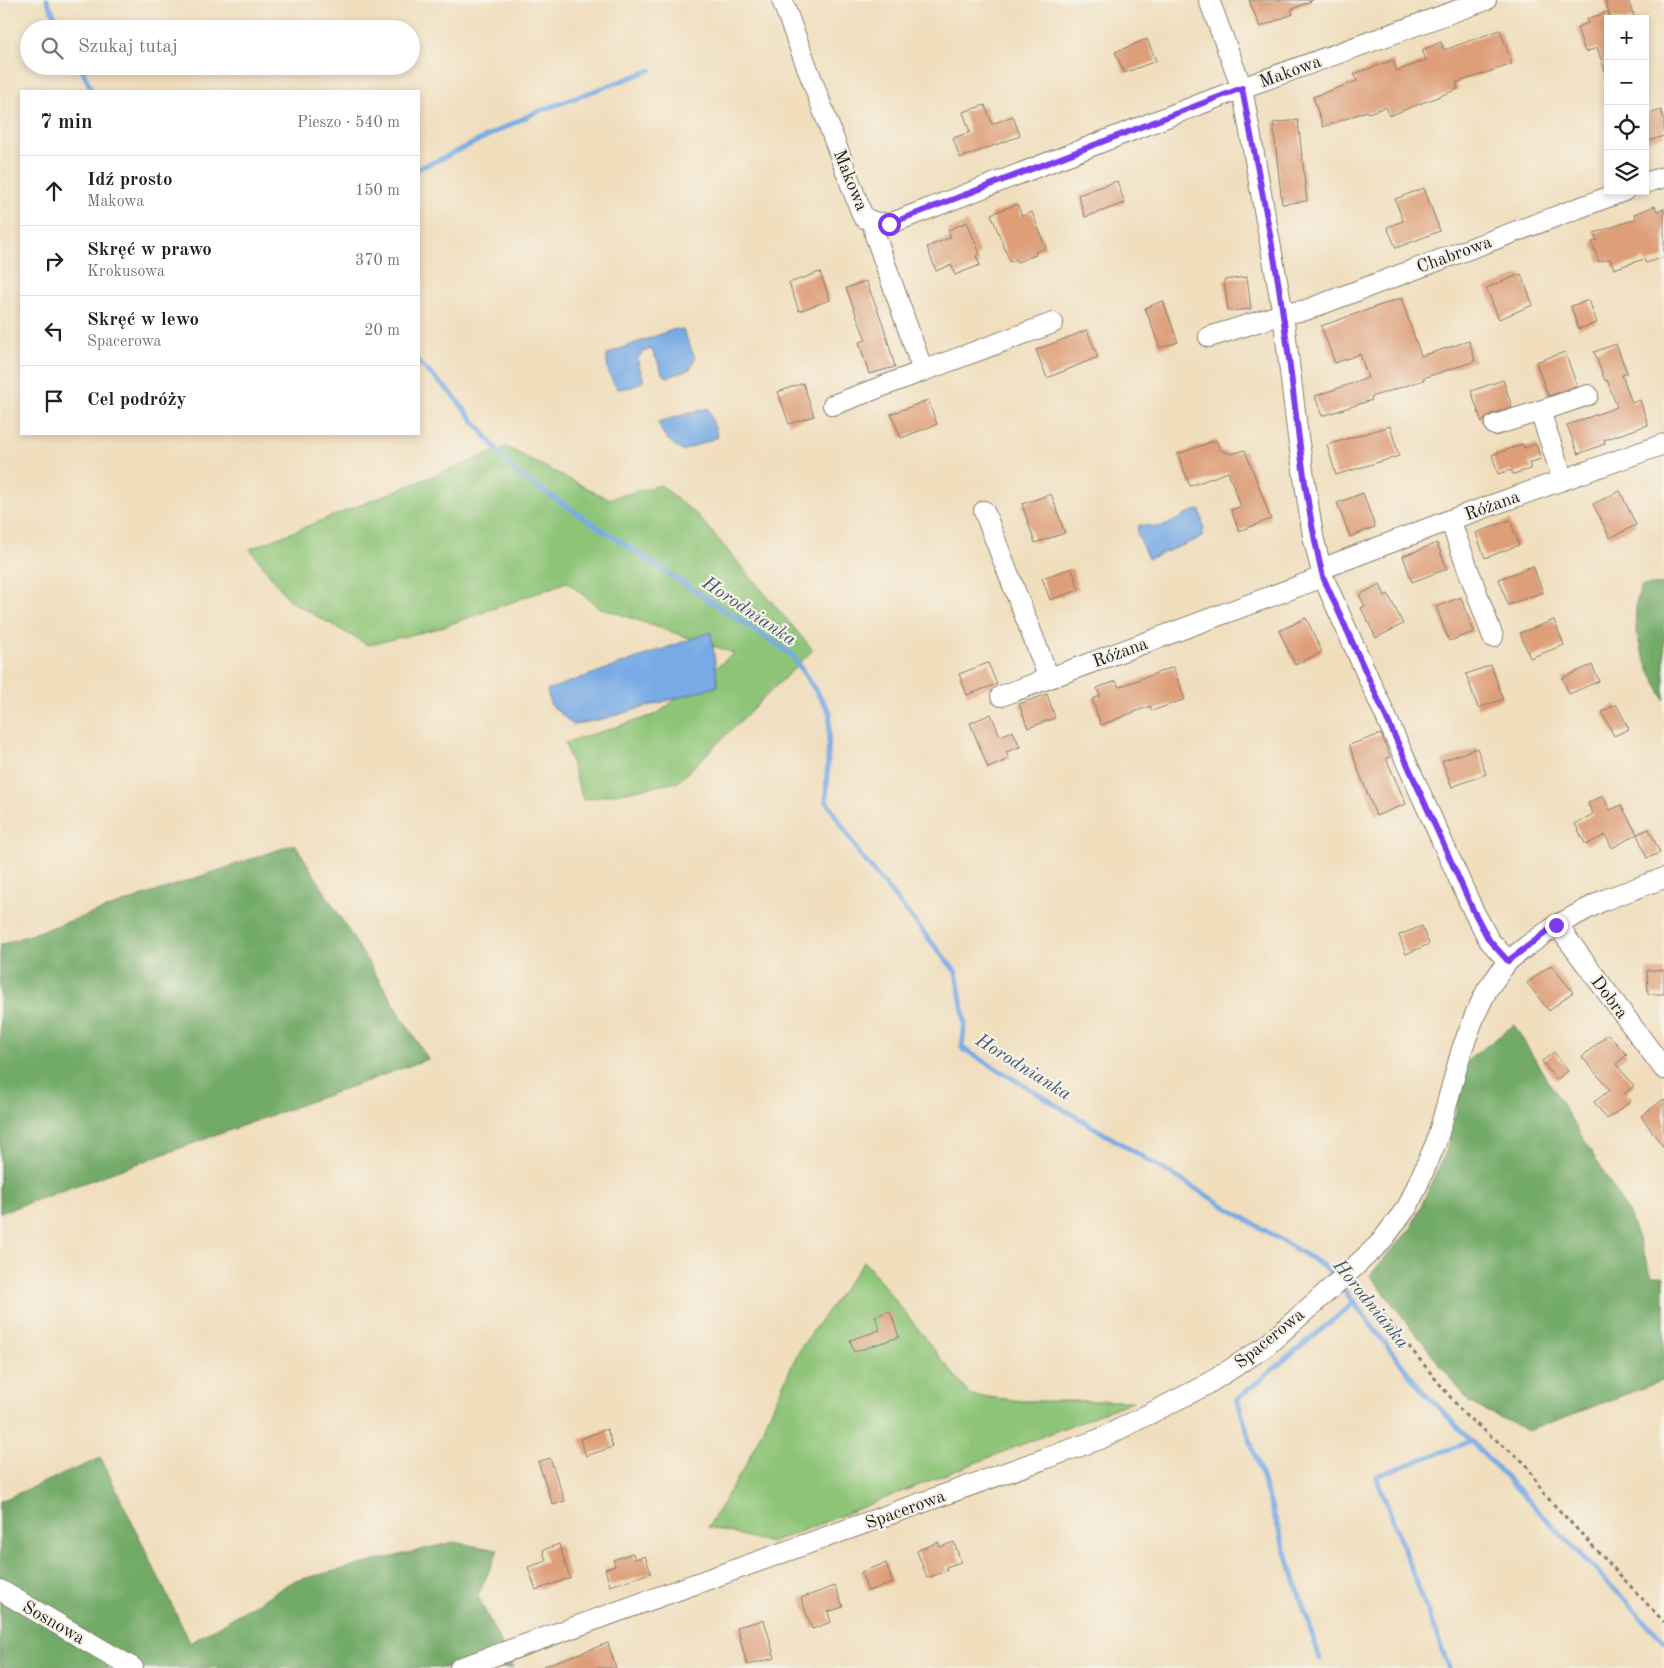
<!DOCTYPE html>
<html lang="pl">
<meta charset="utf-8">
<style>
body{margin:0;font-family:"Old Standard TT",serif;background:#f6f6f6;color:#202124}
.controls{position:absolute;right:15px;top:15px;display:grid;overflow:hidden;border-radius:0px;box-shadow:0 2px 8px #0003}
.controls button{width:45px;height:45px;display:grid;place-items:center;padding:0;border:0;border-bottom:1px solid #e0e0e0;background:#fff;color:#202124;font:25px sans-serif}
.stop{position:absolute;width:15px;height:15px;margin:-11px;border:4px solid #7c3aed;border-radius:50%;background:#fff}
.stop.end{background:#7c3aed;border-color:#fff;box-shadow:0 1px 5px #0008}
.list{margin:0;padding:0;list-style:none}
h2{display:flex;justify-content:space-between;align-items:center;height:65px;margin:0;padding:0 20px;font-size:21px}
h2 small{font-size:16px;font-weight:400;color:#757577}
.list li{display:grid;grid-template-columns:32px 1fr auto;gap:15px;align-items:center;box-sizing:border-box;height:70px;padding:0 20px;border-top:1px solid #e0e0e0}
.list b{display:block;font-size:19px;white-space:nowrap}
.list p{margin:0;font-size:16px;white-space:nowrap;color:#757577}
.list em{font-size:16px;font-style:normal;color:#757577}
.icon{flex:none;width:28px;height:28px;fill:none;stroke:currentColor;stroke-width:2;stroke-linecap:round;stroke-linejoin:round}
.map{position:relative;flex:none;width:1664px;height:1668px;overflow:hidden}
.search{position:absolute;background:#fff;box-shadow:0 2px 8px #0003;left:20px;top:20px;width:400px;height:55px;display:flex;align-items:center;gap:12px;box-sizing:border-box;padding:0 18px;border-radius:28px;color:#757577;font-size:19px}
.panel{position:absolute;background:#fff;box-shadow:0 2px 8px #0003;left:20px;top:90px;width:400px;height:345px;border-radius:0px}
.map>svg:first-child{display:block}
.green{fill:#8dc477;stroke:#54704a}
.forest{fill:#72aa68;stroke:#476342}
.water{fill:#78abe5;stroke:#4a6480}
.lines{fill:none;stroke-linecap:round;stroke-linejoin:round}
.stream{stroke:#78abe5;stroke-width:5}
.building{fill:#dd9e78}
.minor-casing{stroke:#867d6c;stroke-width:22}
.path{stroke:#867d6c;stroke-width:3;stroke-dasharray:4 4;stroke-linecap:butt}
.minor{stroke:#fff;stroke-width:20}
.route{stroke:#7c3aed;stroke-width:6}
.labels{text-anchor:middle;stroke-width:4.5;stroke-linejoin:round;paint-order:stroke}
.street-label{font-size:18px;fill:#1c1c1c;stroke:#f7f3e8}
.water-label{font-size:19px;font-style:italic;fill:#41556c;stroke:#f7f3e8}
</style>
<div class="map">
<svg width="1664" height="1668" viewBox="0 0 1664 1668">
<rect width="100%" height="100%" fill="#f7f3e8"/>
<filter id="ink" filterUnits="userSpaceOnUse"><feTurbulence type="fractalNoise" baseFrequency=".02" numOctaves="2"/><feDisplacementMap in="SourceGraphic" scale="10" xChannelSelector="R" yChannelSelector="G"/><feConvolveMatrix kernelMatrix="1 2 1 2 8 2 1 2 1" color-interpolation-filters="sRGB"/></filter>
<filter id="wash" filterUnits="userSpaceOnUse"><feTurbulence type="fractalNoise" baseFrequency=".0096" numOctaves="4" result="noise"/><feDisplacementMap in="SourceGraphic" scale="20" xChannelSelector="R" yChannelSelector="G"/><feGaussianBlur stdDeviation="1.12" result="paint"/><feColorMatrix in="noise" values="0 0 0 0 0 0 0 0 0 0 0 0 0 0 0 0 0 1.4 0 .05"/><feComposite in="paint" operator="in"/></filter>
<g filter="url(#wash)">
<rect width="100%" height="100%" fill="#f0debd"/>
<g class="green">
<path d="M 506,447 L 608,499 L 661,485 L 699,517 L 813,650 L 678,782 L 583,800 L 565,743 L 657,714 L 734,653 L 598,607 L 567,582 L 440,628 L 368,645 L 290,601 L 250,549 Z"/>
<path d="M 864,1261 L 970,1395 L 1023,1401 L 1133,1401 L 771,1543 L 708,1527 L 747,1463 L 799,1350 Z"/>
</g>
<g class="forest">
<path d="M 1664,584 L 1664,700 C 1651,672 1632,641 1636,609 C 1636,601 1639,593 1641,586 Z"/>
<path d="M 295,844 L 428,1059 L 0,1213 L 0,945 Z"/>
<path d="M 1514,1025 L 1629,1214 L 1652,1276 L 1664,1276 L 1664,1380 L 1528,1431 L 1470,1403 L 1370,1275 L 1411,1228 L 1447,1149 L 1468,1060 Z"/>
<path d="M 101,1458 L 190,1643 L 294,1581 L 453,1542 L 498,1550 L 478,1596 L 513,1668 L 0,1668 L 0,1501 Z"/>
</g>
<g class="water">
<path d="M 675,329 L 683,330 L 695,358 L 690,369 L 669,377 L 663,375 L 657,360 L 651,349 L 643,352 L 637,359 L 644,381 L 632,387 L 618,389 C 610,380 606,367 607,355 L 619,349 Z"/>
<path d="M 708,408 L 718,437 L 682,451 C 671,443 662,436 658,422 Z"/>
<path d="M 1200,510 L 1204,528 L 1201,538 L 1148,559 L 1137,533 L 1139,525 C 1146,525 1156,528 1163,526 C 1177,522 1186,511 1200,510 Z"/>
<path d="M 711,632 L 718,686 L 603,719 L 573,725 L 550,704 L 547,690 Z"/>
</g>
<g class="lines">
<g class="stream">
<path d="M 47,0 L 61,29"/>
<path d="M 80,66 L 92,91"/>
<path d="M 419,168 L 439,160 L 534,113 L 651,70"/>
<path d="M 419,363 L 451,393 L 515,472 L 791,654 L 830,712 L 826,800 L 861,856 L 956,972 L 965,1022 L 962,1048 L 1324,1266 L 1335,1278"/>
<path d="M 1340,1285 L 1420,1388 L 1664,1641"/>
<path d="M 1320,1659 L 1237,1399 L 1355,1302"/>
<path d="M 1449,1668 L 1376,1476 L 1472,1441"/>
</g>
</g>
<g id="blocks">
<g class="building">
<path d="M 1249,0 L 1313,0 L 1291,10 L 1293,14 L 1260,27 Z"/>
<path d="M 1605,0 L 1628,0 L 1635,19 L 1611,19 Z"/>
<path d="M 1608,12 L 1608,73 L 1606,74 L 1597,48 L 1585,52 L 1577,27 L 1588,23 L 1587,19 Z"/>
<path d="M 1500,30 L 1512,64 L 1456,83 L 1458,89 L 1389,116 L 1386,107 L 1368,113 L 1367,111 L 1323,127 L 1313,97 L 1357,81 L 1354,74 L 1393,60 L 1397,71 L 1426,60 L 1422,50 L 1441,42 L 1444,50 Z"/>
<path d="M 1147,39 L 1156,61 L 1124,73 L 1115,52 Z"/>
<path d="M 985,105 L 992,124 L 1013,116 L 1020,136 L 960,158 L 953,138 L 970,132 L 963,112 Z"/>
<path d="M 1661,110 L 1664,121 L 1664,136 L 1645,142 L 1645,115 Z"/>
<path d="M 1298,120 L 1307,201 L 1282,204 L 1273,123 Z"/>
<path d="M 1117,181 L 1125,203 L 1085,217 L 1078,195 Z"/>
<path d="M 1424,188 L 1440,231 L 1396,248 L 1387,227 L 1403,221 L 1395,199 Z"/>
<path d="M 1017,204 L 1022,216 L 1032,212 L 1046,248 L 1035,252 L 1036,255 L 1017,262 L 1016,259 L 1010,262 L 991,214 Z"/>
<path d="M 1655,206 L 1657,211 L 1664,209 L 1664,257 L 1646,263 L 1644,259 L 1614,269 L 1610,259 L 1599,262 L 1592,242 L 1597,240 L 1594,233 L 1636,219 L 1634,214 Z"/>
<path d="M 967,222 L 980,254 L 976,256 L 980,265 L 955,275 L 951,265 L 936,271 L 927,247 L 951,237 L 948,230 Z"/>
<path d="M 820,272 L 830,300 L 799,311 L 789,283 Z"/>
<path d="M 1521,274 L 1533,305 L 1499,319 L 1486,288 Z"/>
<path d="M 1247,277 L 1251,309 L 1228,311 L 1224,280 Z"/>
<path d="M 866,281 L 883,324 L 895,367 L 869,374 L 859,342 L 866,340 L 846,288 Z"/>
<path d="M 1401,298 L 1421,356 L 1469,341 L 1475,361 L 1423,378 L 1424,380 L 1371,397 L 1372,400 L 1322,416 L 1315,396 L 1368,378 L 1360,354 L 1335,363 L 1321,326 Z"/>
<path d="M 1589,300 L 1597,323 L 1578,329 L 1571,306 Z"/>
<path d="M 1163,301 L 1178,342 L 1160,348 L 1145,308 Z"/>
<path d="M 1087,330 L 1098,357 L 1047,378 L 1036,350 Z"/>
<path d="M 1616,344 L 1627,373 L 1622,375 L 1632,403 L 1640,400 L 1648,425 L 1604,440 L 1605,444 L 1578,454 L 1567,425 L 1617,407 L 1607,380 L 1605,381 L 1594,352 Z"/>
<path d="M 1565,352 L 1577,386 L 1548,396 L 1536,362 Z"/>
<path d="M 1503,380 L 1512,407 L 1491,414 L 1487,417 L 1482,423 L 1471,391 Z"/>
<path d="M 803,383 L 814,416 L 789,424 L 778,392 Z"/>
<path d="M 928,400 L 937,424 L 901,438 L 891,414 Z"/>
<path d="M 1390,426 L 1399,456 L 1336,475 L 1327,445 Z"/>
<path d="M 1216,440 L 1220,450 L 1231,454 L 1245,450 L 1271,519 L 1239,531 L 1231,510 L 1241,506 L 1228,472 L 1190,486 L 1178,454 Z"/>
<path d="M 1523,444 L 1524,448 L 1536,444 L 1541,459 L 1529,463 L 1531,469 L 1513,474 L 1511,470 L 1498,474 L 1492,455 Z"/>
<path d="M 1620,491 L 1636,525 L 1610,538 L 1593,504 Z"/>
<path d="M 1363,493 L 1375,527 L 1350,537 L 1337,503 Z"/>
<path d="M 1051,494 L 1065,533 L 1035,543 L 1022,504 Z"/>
<path d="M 1510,520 L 1519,545 L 1485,558 L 1476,533 Z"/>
<path d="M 1437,543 L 1447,569 L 1412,582 L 1403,556 Z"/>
<path d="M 1533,566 L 1543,592 L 1508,605 L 1499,579 Z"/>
<path d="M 1072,568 L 1079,590 L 1050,600 L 1042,578 Z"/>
<path d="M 1380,584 L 1385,596 L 1388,594 L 1403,624 L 1376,638 L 1361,608 L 1365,606 L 1359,595 Z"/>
<path d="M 1461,597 L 1474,632 L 1449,641 L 1436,607 Z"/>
<path d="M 1306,618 L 1322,652 L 1295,665 L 1279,631 Z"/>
<path d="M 1554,620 L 1564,645 L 1530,658 L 1520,633 Z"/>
<path d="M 988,663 L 997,684 L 967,695 L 959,674 Z"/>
<path d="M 1491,665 L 1503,699 L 1478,708 L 1466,674 Z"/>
<path d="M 1592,665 L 1599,681 L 1569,694 L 1562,678 Z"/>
<path d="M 1173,667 L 1185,699 L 1152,711 L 1150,706 L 1101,725 L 1092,699 L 1100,696 L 1097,688 L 1116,681 L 1119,687 Z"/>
<path d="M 1047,694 L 1055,718 L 1028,728 L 1019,704 Z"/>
<path d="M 1616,704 L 1629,729 L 1614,736 L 1602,712 Z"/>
<path d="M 991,714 L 1000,736 L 1013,731 L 1020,747 L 1006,752 L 1009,759 L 988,768 L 970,723 Z"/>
<path d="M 1381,734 L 1390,757 L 1386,758 L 1406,804 L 1376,816 L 1349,745 Z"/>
<path d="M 1477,748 L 1486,774 L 1452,787 L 1442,761 Z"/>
<path d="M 1603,796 L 1610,810 L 1621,805 L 1637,834 L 1612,848 L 1605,835 L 1586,845 L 1575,824 L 1593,814 L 1588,803 Z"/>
<path d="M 1649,829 L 1660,853 L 1647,858 L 1637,834 Z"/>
<path d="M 1422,926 L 1429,944 L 1406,954 L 1399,935 Z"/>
<path d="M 1551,965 L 1573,992 L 1549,1011 L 1527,983 Z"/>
<path d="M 1647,970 L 1664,970 L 1664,994 L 1648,994 Z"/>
<path d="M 1608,1034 L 1627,1055 L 1616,1064 L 1634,1086 L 1625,1093 L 1631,1101 L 1607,1119 L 1594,1102 L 1610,1090 L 1582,1057 Z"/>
<path d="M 1554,1052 L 1568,1071 L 1556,1080 L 1542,1061 Z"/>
<path d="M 1664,1099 L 1664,1148 L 1641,1116 Z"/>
<path d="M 890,1311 L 899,1337 L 854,1352 L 850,1340 L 880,1330 L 875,1316 Z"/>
<path d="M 607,1429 L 613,1447 L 586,1456 L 580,1439 Z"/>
<path d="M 550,1458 L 565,1501 L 553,1505 L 538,1462 Z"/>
<path d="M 938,1542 L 940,1547 L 954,1542 L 961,1562 L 946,1567 L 947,1571 L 927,1578 L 917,1551 Z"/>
<path d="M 559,1544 L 570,1578 L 536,1590 L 528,1567 L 546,1561 L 543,1550 Z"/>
<path d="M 633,1553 L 635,1559 L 645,1556 L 651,1573 L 610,1586 L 605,1569 L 615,1566 L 613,1560 Z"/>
<path d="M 886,1563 L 893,1583 L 868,1591 L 861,1572 Z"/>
<path d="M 835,1586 L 843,1607 L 828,1612 L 831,1622 L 812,1629 L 801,1598 Z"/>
<path d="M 764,1620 L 775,1658 L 747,1665 L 737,1627 Z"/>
<path d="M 608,1643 L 616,1668 L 544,1668 L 544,1666 Z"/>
</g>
</g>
</g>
<g filter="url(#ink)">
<use href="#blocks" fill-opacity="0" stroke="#867d6c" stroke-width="1"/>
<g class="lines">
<g class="minor-casing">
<g id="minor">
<path d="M 782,0 L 863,217 L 873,222 L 889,224 L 1242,88 L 1486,0"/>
<path d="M 1209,0 L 1242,88 L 1283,314 L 1298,437 L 1313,536 L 1323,577 L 1473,910 L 1489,940 L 1508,961"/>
<path d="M 1645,183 L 1664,177"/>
<path d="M 1209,337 L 1283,314 L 1306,310 L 1624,191"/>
<path d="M 923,371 L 1053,323"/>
<path d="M 833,405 L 923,371 L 875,235 L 873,222"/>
<path d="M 1495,425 L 1540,411"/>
<path d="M 1563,480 L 1540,411 L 1588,395"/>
<path d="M 984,511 L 1049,678"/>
<path d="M 1450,520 L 1493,637"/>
<path d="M 1321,569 L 1450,520 L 1664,444"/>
<path d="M 1001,696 L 1323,577"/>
<path d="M 1557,925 L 1664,1069"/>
<path d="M 0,1590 L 133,1668"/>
<path d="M 460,1668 L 1100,1439 L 1206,1385 L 1265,1347 L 1349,1272 L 1380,1243 L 1408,1206 L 1436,1143 L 1462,1049 L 1475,1015 L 1487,990 L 1508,961 L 1527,946 L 1557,925 L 1604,900 L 1664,878"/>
</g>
</g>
<path class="path" d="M 1358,1284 L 1465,1415 L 1526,1464 L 1544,1494 L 1664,1622"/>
<use href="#minor" class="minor"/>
</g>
</g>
<g class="lines" filter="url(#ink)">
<path class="route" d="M 889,224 L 1242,88 C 1256,164 1273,239 1283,315 C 1296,403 1302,491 1323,577 L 1473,910 L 1489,940 L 1508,961 L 1556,925"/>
</g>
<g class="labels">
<g class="street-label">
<text transform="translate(1290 71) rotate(-20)" y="6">Makowa</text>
<text transform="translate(851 180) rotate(68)" y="6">Makowa</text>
<text transform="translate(1454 254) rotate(-20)" y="6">Chabrowa</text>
<text transform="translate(1492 505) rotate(-20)" y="6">Różana</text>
<text transform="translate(1120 652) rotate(-20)" y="6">Różana</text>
<text transform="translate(1610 997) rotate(53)" y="6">Dobra</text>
<text transform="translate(1269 1338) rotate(-39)" y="6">Spacerowa</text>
<text transform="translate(905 1509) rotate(-20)" y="6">Spacerowa</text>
<text transform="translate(54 1622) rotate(30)" y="6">Sosnowa</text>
</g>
<g class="water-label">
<text transform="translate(750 610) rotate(34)" y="7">Horodnianka</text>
<text transform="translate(1024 1066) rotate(32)" y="7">Horodnianka</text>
<text transform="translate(1372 1303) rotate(51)" y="7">Horodnianka</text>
</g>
</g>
</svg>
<div class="controls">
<button>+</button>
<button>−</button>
<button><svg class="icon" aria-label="locate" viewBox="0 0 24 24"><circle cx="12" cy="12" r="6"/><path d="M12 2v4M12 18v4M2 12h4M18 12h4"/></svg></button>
<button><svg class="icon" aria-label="layers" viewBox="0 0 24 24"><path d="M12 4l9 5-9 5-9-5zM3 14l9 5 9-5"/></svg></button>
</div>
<div class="stop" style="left:889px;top:224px"></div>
<div class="stop end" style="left:1556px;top:925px"></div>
<div class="search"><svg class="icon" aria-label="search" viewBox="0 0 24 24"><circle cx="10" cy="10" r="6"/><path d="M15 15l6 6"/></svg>Szukaj tutaj</div>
<section class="panel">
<h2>7 min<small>Pieszo · 540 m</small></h2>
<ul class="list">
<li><svg class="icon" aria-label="ahead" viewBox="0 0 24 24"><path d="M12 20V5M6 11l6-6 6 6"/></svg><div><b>Idź prosto</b><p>Makowa</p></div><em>150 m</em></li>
<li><svg class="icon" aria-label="right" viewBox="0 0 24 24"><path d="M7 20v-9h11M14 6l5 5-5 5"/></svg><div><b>Skręć w prawo</b><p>Krokusowa</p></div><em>370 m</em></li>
<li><svg class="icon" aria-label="left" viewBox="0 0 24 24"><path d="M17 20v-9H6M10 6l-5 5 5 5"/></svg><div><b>Skręć w lewo</b><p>Spacerowa</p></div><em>20 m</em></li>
<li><svg class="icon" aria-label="arrive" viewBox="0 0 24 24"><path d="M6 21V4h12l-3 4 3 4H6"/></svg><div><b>Cel podróży</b></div></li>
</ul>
</section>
</div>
